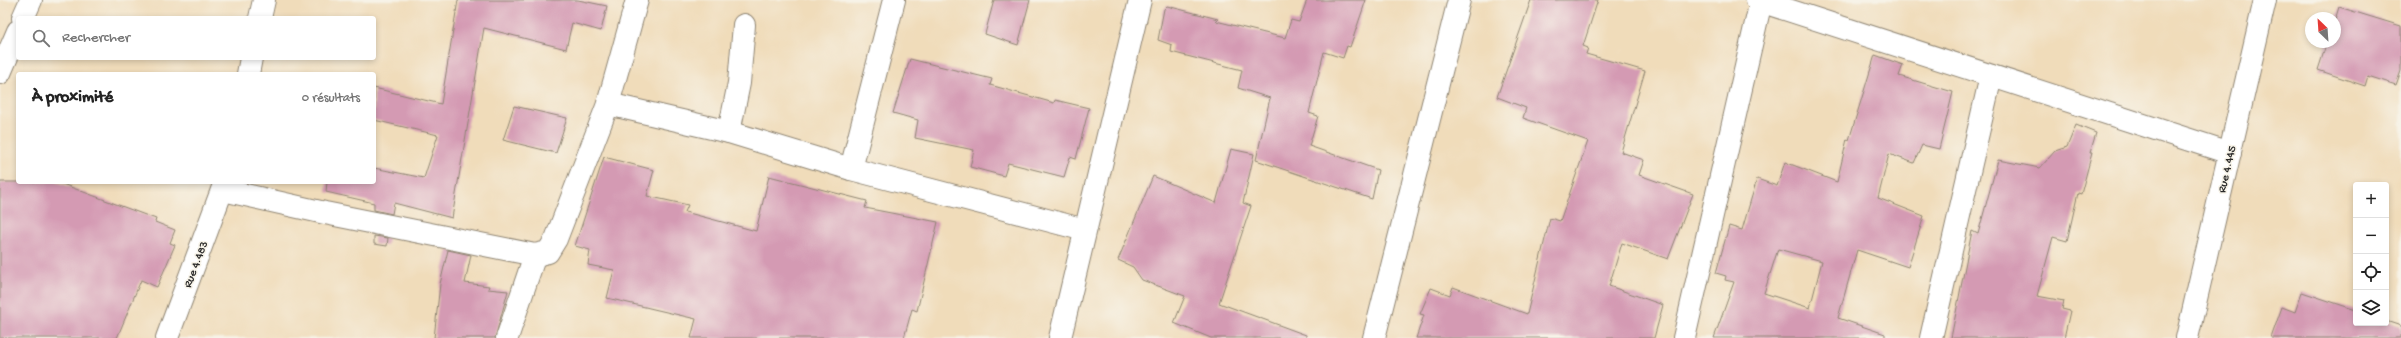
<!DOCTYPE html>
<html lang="fr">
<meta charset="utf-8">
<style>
body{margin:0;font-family:"Gochi Hand",sans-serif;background:#f2f2f2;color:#222}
.controls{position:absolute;right:12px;bottom:12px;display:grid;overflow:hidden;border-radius:4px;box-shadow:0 2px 6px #0003}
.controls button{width:36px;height:36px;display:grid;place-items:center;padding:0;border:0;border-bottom:1px solid #e0e0e0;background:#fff;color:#222;font:20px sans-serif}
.compass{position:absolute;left:2305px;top:12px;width:36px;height:36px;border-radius:50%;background:#fff;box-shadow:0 2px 6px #0003;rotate:335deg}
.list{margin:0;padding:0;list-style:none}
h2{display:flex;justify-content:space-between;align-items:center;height:52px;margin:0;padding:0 16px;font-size:17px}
h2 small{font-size:13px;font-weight:400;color:#767676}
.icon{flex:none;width:22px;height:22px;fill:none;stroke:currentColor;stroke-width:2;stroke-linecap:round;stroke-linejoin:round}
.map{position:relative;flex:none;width:2401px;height:338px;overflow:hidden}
.search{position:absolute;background:#fff;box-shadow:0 2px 6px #0003;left:16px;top:16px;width:360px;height:44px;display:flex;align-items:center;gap:10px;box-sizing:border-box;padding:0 14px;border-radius:4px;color:#767676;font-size:15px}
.panel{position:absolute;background:#fff;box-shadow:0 2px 6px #0003;left:16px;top:72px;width:360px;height:112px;border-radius:4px}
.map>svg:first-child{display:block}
.building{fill:#d49ab3;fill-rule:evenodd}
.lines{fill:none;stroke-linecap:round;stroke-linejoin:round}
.minor-casing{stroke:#8e8472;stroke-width:24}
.minor{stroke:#fff;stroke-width:22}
.labels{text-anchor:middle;stroke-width:3;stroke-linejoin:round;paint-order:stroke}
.street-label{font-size:12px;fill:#2b2b2b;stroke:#f7f3e8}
</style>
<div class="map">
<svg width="2401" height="338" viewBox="0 0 2401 338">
<rect width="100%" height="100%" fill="#f7f3e8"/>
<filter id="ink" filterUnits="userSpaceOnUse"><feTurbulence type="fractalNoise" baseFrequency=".025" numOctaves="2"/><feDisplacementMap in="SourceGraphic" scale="8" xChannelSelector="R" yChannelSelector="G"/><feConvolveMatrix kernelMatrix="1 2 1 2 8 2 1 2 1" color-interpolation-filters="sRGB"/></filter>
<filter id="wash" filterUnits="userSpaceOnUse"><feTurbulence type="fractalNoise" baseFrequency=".012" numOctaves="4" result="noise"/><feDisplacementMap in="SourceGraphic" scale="16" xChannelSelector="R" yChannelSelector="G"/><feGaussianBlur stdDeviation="0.9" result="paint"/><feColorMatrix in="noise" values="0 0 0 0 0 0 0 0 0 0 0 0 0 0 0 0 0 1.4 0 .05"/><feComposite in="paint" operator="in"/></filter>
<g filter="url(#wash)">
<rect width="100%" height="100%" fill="#f0dcba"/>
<g id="blocks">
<g class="building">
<path d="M 458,0 L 578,0 L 607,6 L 601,31 L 572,23 L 566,49 L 484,28 L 452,218 L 394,203 L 392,214 L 374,210 L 374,203 L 326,192 L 327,182 L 374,182 L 374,168 L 424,178 L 438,135 L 374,120 L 374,88 L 441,104 Z"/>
<path d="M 994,0 L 1030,0 L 1018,45 L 985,34 Z"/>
<path d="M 1307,0 L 1366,0 L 1350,47 L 1347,46 L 1343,58 L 1324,52 L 1309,113 L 1318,116 L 1309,146 L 1378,170 L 1372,199 L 1256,160 L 1270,98 L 1238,88 L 1242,70 L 1171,52 L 1172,45 L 1158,40 L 1164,9 L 1167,6 L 1218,19 L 1216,21 L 1285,38 L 1291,20 L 1299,22 Z"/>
<path d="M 1531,0 L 1598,0 L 1583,46 L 1588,48 L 1586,54 L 1645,71 L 1621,152 L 1644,160 L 1639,175 L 1693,194 L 1668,259 L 1622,243 L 1609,286 L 1663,305 L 1654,338 L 1416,338 L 1424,315 L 1420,314 L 1431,288 L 1450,295 L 1453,287 L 1527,314 L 1550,218 L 1560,221 L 1588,141 L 1523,118 L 1526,108 L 1497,97 Z"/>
<path d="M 2339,7 L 2401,26 L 2401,71 L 2396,85 L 2368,76 L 2365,86 L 2318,70 L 2327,42 L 2335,42 L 2335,20 Z"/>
<path d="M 1875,55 L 1903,65 L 1899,76 L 1953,92 L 1939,149 L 1922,145 L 1914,163 L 1889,154 L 1878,198 L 1924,216 L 1908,267 L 1857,250 L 1838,318 L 1885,334 L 1885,338 L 1714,338 L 1734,282 L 1725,280 L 1726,276 L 1716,273 L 1729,226 L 1742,230 L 1757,179 L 1777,186 L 1785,162 L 1837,182 L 1847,139 L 1849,140 ZM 1778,249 L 1822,261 L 1810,308 L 1764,293 Z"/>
<path d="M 910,59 L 992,79 L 990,85 L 1054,103 L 1055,100 L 1089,108 L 1076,159 L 1070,157 L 1064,177 L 1008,163 L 1004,176 L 970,167 L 974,150 L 915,138 L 918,120 L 893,113 Z"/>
<path d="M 514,106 L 567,118 L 556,153 L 503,140 Z"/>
<path d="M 2076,125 L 2096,133 L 2090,153 L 2092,153 L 2081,194 L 2078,193 L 2067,241 L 2053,237 L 2037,296 L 2064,301 L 2062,309 L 2070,311 L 2064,338 L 1951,338 L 1972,231 L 1978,234 L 1998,160 L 2040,168 L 2055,151 L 2067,147 Z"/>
<path d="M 1231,149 L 1254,154 L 1243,203 L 1251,206 L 1219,303 L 1306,335 L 1306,338 L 1211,338 L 1174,323 L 1185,296 L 1142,280 L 1133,267 L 1118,260 L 1153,176 L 1216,203 Z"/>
<path d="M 604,157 L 654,170 L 647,196 L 688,205 L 685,212 L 756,231 L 769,176 L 867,201 L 865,208 L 938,222 L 917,311 L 912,309 L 904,338 L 691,338 L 696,319 L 607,298 L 614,270 L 588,265 L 590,250 L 575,246 Z"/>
<path d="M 0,182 L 57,182 L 156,219 L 155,222 L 175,230 L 170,243 L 175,245 L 157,287 L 141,280 L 117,338 L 0,338 Z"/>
<path d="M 374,236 L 388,238 L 387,246 L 374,244 Z"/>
<path d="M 448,250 L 471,255 L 465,283 L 489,286 L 488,289 L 508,291 L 495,338 L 434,338 L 440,284 Z"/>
<path d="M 2302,292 L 2356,310 L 2356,323 L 2386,323 L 2386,321 L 2401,326 L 2401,338 L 2271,338 L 2282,307 L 2295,312 Z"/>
</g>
</g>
</g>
<g filter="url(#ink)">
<use href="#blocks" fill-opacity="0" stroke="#8e8472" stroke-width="1"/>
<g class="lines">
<g class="minor-casing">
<g id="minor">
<path d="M 1757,0 L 2230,153"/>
<path d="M 23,18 L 31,0"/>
<path d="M 260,18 L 264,0"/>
<path d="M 0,73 L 18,31"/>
<path d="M 248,74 L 251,58"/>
<path d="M 608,104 L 729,132 L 851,169 L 1085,230"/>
<path d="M 729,132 L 739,83 L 744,25"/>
<path d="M 851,169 L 894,0"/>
<path d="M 223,190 L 325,213 L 535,255 L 548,252 L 556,239 L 608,104 L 637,0"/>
<path d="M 167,338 L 225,182"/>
<path d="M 507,338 L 535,255"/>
<path d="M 1060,338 L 1140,0"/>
<path d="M 1374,338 L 1459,0"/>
<path d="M 1684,338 L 1761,1"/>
<path d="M 1931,338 L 1991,76"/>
<path d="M 2187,338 L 2265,0"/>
</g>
</g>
<use href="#minor" class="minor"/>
</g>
</g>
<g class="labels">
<g class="street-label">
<text transform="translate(2226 169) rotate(-77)" y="4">Rue 4.445</text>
<text transform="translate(195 264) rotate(-69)" y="4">Rue 4.483</text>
</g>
</g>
</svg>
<div class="controls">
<button>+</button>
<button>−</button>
<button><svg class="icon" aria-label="locate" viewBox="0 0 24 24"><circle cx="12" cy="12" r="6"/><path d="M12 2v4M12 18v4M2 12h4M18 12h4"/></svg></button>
<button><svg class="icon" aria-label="layers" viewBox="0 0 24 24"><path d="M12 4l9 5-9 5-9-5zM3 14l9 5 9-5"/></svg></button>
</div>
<svg class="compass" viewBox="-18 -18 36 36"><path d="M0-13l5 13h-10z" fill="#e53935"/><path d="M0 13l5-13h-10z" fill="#767676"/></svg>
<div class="search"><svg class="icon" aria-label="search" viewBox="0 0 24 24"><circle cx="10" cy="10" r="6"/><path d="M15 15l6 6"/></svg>Rechercher</div>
<section class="panel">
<h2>À proximité<small>0 résultats</small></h2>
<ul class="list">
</ul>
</section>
</div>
